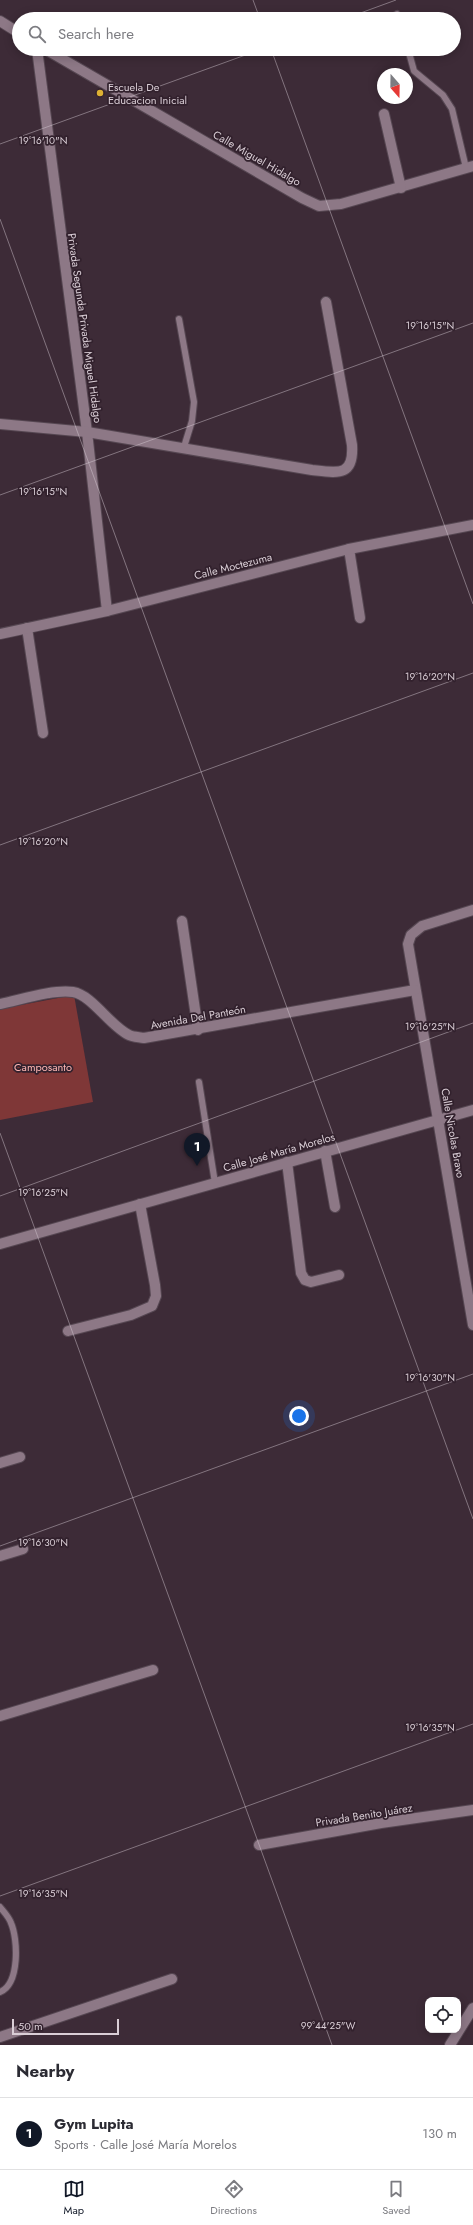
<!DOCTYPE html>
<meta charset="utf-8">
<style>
body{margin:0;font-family:Jost,sans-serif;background:#f7f7f7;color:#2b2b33}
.controls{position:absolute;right:12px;bottom:12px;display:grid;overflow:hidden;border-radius:8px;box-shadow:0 2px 10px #0003}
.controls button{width:36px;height:36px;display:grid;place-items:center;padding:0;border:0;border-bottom:1px solid #e1e1e2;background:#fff;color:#2b2b33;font:20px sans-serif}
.compass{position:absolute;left:377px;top:68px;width:36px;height:36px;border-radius:50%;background:#fff;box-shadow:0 2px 10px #0003;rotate:160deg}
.scale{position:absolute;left:12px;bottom:10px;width:107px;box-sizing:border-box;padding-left:4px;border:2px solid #daced6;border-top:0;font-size:11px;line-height:14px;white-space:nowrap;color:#daced6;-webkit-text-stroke:3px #32212d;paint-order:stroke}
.you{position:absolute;left:299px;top:1416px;width:14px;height:14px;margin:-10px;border:3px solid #fff;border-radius:50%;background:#1a73e8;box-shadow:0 0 0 6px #1a73e833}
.badge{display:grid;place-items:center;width:26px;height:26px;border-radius:50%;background:#111827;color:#fff;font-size:13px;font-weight:700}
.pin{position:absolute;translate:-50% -33px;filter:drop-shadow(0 1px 2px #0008)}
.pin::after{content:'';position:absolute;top:21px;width:14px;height:12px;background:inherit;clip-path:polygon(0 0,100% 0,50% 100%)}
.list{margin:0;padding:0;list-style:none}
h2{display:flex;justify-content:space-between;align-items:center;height:52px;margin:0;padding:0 16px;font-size:17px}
h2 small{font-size:13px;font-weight:400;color:#7c7c81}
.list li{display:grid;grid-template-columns:26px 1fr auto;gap:12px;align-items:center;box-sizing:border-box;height:72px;padding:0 16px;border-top:1px solid #e1e1e2}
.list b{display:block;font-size:15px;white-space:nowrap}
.list p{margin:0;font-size:13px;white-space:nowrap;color:#7c7c81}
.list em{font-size:13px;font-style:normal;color:#7c7c81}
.icon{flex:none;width:22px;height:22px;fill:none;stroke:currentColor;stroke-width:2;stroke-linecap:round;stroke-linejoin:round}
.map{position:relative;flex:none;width:473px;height:2045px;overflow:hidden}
.search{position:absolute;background:#fff;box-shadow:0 2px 10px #0003;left:12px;right:12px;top:12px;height:44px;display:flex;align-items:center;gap:10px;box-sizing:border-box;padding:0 14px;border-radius:22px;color:#7c7c81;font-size:15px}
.sheet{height:124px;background:#fff}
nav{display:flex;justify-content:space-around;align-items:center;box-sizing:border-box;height:56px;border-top:1px solid #e1e1e2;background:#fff;font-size:11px;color:#7c7c81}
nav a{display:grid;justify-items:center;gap:2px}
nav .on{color:#111827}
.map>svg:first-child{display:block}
.green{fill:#7f3737}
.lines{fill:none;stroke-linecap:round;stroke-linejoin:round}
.lane-casing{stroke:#564752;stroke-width:8}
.street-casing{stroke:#564752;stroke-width:12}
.lane{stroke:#8d7886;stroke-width:6}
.street{stroke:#8d7886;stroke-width:10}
.ticks{fill:none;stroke:#daced6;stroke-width:1;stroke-opacity:0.45}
.poi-dot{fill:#ddb133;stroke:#32212d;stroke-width:1.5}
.labels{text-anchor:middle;stroke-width:3.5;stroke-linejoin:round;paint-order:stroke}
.poi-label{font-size:11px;fill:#daced6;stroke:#32212d;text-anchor:start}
.street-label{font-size:11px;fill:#daced6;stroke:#32212d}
.park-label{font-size:11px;fill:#feb7b4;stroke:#32212d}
.ticks-label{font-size:10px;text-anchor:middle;fill:#daced6;stroke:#32212d;stroke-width:3.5;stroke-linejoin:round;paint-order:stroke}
</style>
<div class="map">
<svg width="473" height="2045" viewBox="0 0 473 2045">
<rect width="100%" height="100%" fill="#3d2b37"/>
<path class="green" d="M 74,995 L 93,1102 L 0,1120 L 0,1009 Z"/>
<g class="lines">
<g class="lane-casing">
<g id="lane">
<path d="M 397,14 L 399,19"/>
<path d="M 408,49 L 414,71 L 443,95 L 452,109 L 466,168"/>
<path d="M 179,319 L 194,402 L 192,421 L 184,447"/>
<path d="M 199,1082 L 215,1183"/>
<path d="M 0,1907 C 4,1912 9,1917 11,1923 C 18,1939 20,1984 0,1992"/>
</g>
</g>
<g class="street-casing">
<g id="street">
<path d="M 0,21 L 19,33"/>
<path d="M 37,49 L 87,432 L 107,611"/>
<path d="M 45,49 L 302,198 L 319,206 L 341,204 L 473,166"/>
<path d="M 384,114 L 401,188"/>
<path d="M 0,424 L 87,432 L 312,470 C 338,473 354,477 352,445 L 326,302"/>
<path d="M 349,549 L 360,618"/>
<path d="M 27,628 L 43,733"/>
<path d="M 0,634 L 107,611 L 349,549 L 473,525"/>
<path d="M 473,910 L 422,926 L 411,935 L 408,944 L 473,1325"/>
<path d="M 182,921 L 198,1030"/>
<path d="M 0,1004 C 20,1000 53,989 73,992 C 92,995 110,1026 129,1035 C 133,1037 139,1037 144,1038 L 415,990"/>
<path d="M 325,1151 L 335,1207"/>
<path d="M 287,1162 L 301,1273 L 305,1280 L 311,1282 L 339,1275"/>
<path d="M 0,1244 L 473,1110"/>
<path d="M 68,1331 L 131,1315 L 152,1306 L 156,1296 L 155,1285 L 140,1204"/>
<path d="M 0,1463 L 20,1457"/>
<path d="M 0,1556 L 23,1549"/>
<path d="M 0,1716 L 153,1670"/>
<path d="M 259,1845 L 381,1823 L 473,1810"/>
<path d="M 0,2037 L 172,1979"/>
<path d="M 450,2045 L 473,2008"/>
</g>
</g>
<use href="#lane" class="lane"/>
<use href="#street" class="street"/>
</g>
<path class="ticks" d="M 253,0 L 260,19M 344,19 L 396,0M 271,49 L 473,604M 0,144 L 262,49M 0,219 L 473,1519M 0,495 L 473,323M 0,845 L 473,673M 0,1133 L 332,2045M 0,1196 L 473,1023M 0,1546 L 473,1374M 0,1896 L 473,1724"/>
<circle class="poi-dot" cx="100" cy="93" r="4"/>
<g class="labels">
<g class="poi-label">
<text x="108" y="91">Escuela De<tspan x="108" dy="13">Educacion Inicial</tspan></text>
</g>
<g class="street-label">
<text transform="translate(257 158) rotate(30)" y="4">Calle Miguel Hidalgo</text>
<text transform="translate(85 328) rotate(82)" y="4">Privada Segunda Privada Miguel Hidalgo</text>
<text transform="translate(233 566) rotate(-14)" y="4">Calle Moctezuma</text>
<text transform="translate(198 1017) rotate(-10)" y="4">Avenida Del Panteón</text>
<text transform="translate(453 1133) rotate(80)" y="4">Calle Nicolas Bravo</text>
<text transform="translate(279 1152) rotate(-16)" y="4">Calle José María Morelos</text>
<text transform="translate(364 1815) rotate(-9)" y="4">Privada Benito Juárez</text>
</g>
<g class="park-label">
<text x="43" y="1071">Camposanto</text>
</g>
</g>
<g class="ticks-label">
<text x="43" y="144">19°16'10"N</text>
<text x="430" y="329">19°16'15"N</text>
<text x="43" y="495">19°16'15"N</text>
<text x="430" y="680">19°16'20"N</text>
<text x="43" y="845">19°16'20"N</text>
<text x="430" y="1030">19°16'25"N</text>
<text x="43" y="1196">19°16'25"N</text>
<text x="430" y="1381">19°16'30"N</text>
<text x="43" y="1546">19°16'30"N</text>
<text x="430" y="1731">19°16'35"N</text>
<text x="43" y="1897">19°16'35"N</text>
<text x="328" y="2029">99°44'25"W</text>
</g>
</svg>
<div class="controls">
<button><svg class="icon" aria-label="locate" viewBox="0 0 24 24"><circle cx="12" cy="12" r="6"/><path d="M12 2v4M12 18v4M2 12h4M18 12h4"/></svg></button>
</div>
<svg class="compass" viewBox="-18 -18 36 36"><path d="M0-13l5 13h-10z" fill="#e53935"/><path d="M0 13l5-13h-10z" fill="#7c7c81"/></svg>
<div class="scale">50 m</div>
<div class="you"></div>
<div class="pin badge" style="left:197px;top:1166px">1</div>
<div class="search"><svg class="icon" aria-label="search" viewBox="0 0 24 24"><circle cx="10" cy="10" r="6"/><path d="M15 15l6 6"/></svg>Search here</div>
</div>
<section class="sheet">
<h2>Nearby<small></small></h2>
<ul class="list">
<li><span class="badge">1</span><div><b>Gym Lupita</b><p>Sports · Calle José María Morelos</p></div><em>130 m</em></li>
</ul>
</section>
<nav>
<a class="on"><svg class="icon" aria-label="map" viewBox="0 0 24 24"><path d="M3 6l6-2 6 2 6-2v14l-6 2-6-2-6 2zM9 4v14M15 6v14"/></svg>Map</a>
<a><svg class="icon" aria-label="directions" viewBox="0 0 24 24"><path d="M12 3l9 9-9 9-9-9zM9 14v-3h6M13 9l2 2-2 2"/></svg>Directions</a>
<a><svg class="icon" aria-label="saved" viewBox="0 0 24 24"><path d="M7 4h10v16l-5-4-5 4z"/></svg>Saved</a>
</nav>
